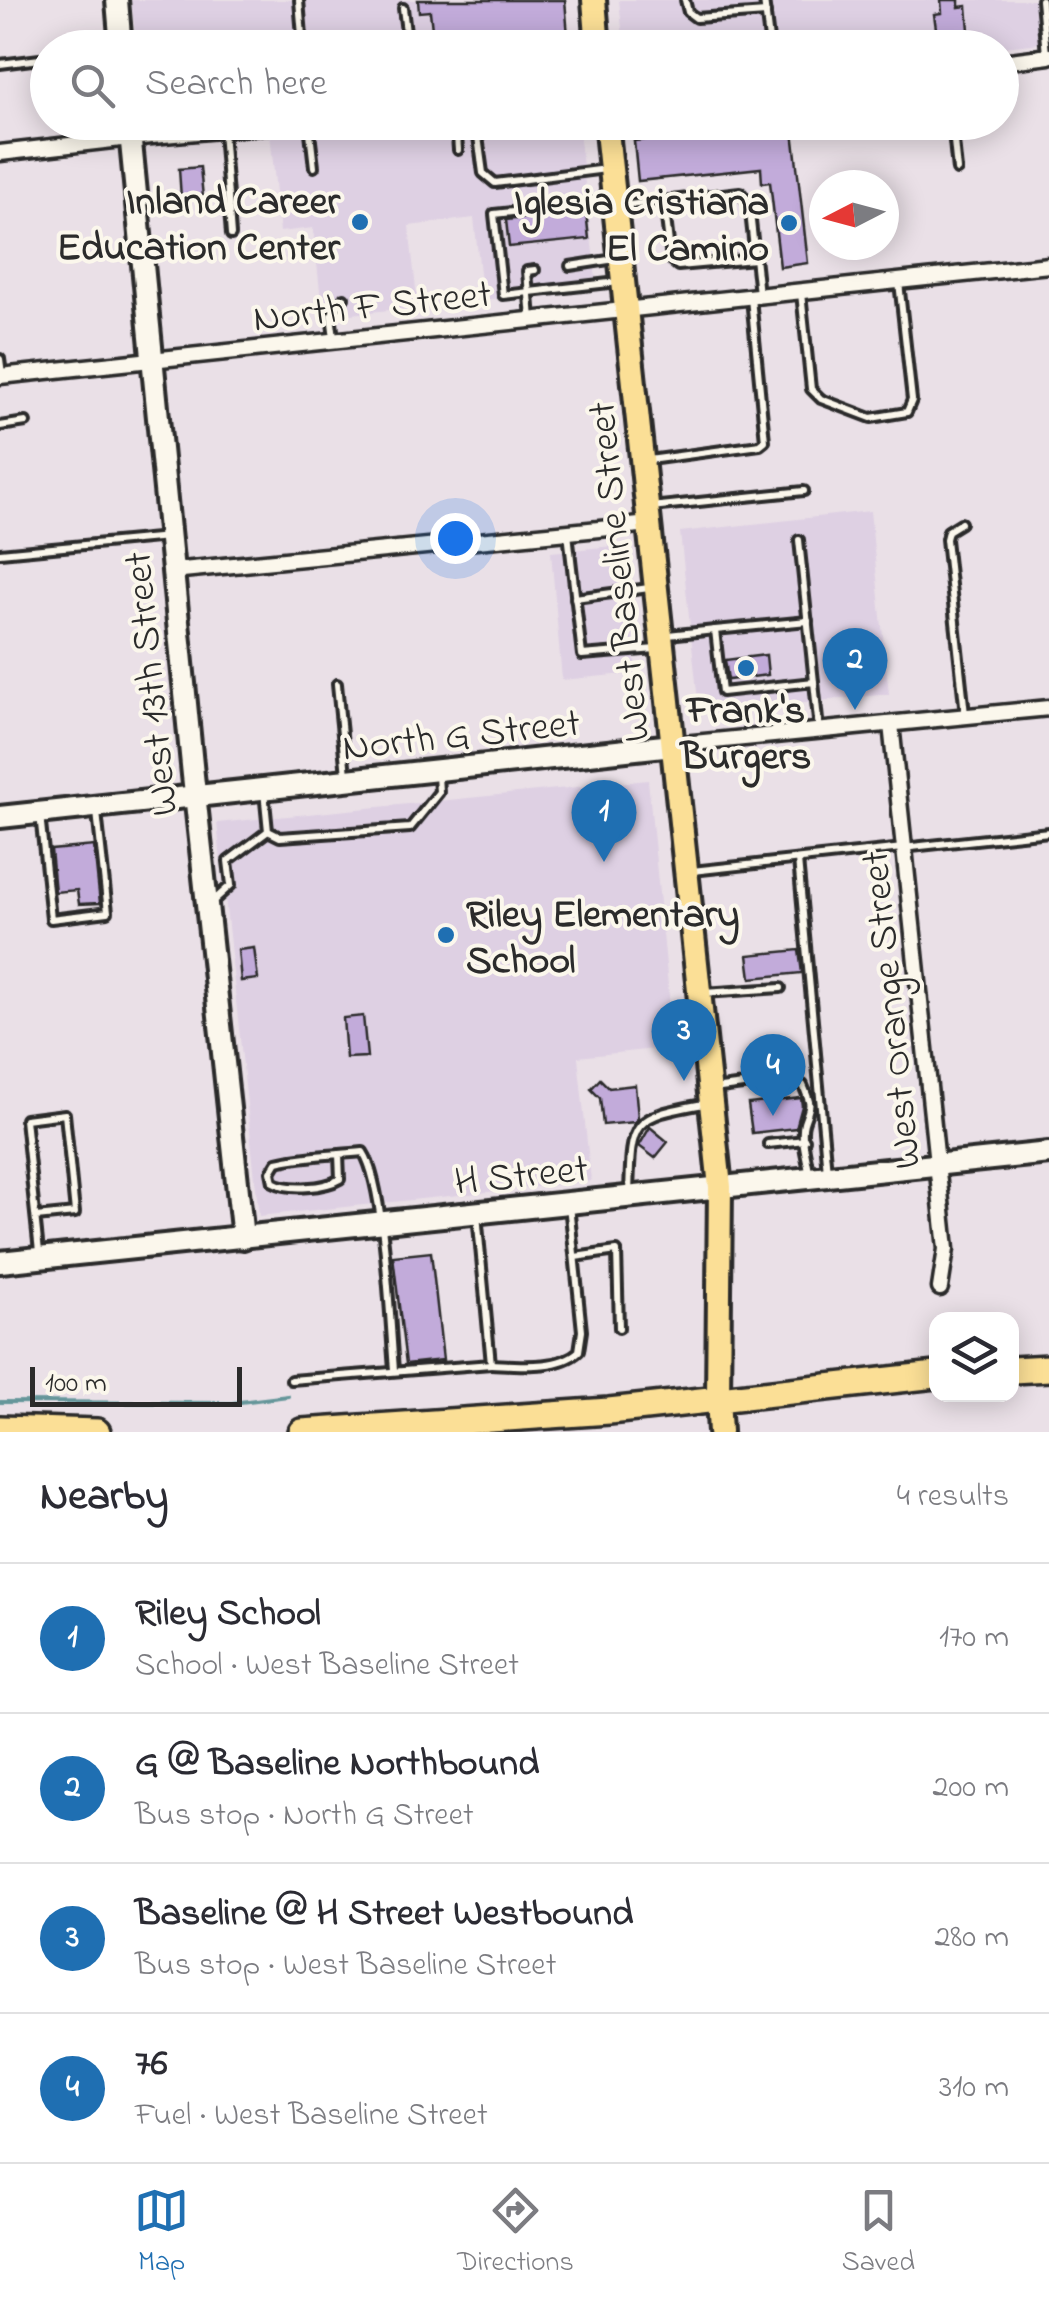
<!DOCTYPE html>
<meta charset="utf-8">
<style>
body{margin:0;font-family:"Indie Flower",sans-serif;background:#f2f2f3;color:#2b2b33}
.controls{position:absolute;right:30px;bottom:30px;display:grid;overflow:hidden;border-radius:20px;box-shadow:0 5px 25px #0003}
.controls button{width:90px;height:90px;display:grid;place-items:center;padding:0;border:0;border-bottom:2px solid #e1e1e2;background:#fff;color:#2b2b33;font:50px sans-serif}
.compass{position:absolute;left:809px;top:170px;width:90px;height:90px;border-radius:50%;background:#fff;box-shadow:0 5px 25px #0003;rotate:264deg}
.scale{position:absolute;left:30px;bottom:25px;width:212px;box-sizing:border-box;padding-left:10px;border:5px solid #2b2b2b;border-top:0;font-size:28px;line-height:35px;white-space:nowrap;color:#2b2b2b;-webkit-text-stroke:8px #fbf7ec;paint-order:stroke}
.you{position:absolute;left:455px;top:538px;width:35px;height:35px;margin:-25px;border:8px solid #fff;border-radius:50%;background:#1a73e8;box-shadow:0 0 0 15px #1a73e833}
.badge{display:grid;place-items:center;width:65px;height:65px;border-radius:50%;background:#1f6fb2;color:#fff;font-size:32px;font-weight:700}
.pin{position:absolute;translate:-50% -82px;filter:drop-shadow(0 2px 5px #0008)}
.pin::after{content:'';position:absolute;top:52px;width:35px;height:30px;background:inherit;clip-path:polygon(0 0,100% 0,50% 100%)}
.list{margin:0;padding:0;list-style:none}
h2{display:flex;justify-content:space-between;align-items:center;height:130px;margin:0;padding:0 40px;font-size:42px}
h2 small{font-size:32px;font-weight:400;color:#7c7c81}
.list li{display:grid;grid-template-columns:65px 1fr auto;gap:30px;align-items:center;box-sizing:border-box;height:150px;padding:0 40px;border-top:2px solid #e1e1e2}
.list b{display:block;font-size:38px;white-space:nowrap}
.list p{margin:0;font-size:32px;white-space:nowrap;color:#7c7c81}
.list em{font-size:32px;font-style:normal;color:#7c7c81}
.icon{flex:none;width:55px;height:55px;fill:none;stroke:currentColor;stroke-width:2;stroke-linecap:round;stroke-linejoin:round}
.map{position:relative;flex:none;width:1049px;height:1432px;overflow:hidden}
.search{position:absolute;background:#fff;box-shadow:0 5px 25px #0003;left:30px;right:30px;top:30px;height:110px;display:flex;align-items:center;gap:25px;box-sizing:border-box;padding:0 35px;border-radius:55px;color:#7c7c81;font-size:38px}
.sheet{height:730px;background:#fff}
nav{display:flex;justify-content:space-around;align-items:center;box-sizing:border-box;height:140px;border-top:2px solid #e1e1e2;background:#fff;font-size:28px;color:#7c7c81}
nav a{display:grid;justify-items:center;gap:5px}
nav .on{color:#1f6fb2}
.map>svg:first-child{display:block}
.built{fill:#ded0e3}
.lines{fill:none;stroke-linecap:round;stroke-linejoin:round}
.stream{stroke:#65969a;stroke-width:4}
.building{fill:#c2abda;stroke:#2b2b2b;stroke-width:2.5}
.lane-casing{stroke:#2b2b2b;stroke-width:14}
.street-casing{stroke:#2b2b2b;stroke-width:21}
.secondary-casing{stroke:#2b2b2b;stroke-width:28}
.primary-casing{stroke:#2b2b2b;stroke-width:30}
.highway-casing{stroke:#2b2b2b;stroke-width:32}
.lane{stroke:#fbf7ec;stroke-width:6}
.street{stroke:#fbf7ec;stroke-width:14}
.secondary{stroke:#fbf7ec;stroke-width:20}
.primary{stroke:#fbdf96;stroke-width:22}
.highway{stroke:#fbdf96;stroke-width:25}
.poi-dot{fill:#1f6fb2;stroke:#fbf7ec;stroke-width:4}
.labels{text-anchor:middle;stroke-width:8;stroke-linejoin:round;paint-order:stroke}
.poi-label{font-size:40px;font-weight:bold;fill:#2b2b2b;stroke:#fbf7ec;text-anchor:end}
.street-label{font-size:40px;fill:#2b2b2b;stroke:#fbf7ec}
</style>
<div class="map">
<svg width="1049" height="1432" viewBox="0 0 1049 1432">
<rect width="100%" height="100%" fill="#eae0e7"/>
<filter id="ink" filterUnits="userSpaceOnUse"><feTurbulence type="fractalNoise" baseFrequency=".01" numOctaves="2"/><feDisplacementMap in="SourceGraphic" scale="20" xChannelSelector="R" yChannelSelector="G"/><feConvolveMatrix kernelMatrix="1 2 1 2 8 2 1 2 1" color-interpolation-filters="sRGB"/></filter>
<g filter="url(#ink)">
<g class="built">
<path d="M 131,0 L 565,0 L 569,47 L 137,47 Z"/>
<path d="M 619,0 L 1049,0 L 1049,42 L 995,48 L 624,47 Z"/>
<path d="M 464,122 L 466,126 L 501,122 L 578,123 L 597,288 L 483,300 L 474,218 L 409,226 L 418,307 L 323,317 L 313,228 L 280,232 L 269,123 Z"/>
<path d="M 870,511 L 889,694 L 711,712 L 698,701 L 680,532 Z"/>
<path d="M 624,545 L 636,673 L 562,680 L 551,552 Z"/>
<path d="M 648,780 L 674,1047 L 578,1057 L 591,1181 L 259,1216 L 217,823 Z"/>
</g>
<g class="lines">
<path class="stream" d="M 0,1402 L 232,1403 L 288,1396"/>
</g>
<g class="building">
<path d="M 418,0 L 565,0 L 568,36 L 541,38 L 542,48 L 434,48 L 430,11 L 419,12 Z"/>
<path d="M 941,0 L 959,0 L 959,7 L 967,6 L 969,30 L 937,36 L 934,14 L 942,13 Z"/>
<path d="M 730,122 L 792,122 L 808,263 L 780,267 L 770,182 L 762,183 L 761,168 L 638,181 L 634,141 L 730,131 Z"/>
<path d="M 200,167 L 203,197 L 181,198 L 179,169 Z"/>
<path d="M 586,211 L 589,239 L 509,247 L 506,220 Z"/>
<path d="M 766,655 L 768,675 L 728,680 L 725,660 Z"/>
<path d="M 94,846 L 100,903 L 79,904 L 77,890 L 55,892 L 51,850 Z"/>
<path d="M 254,948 L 258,979 L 241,981 L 238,950 Z"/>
<path d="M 799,950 L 802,973 L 751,978 L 748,955 Z"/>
<path d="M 363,1016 L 367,1057 L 346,1058 L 343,1018 Z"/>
<path d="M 600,1079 L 609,1088 L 635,1085 L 638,1118 L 635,1122 L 603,1125 L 600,1098 L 591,1089 Z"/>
<path d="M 801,1098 L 802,1106 L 796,1128 L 752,1133 L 748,1104 Z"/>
<path d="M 650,1127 L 668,1142 L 655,1158 L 639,1146 Z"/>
<path d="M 431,1252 L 443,1360 L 406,1364 L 393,1256 Z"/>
</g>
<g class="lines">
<g class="lane-casing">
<g id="lane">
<path d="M 299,0 L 303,48"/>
<path d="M 685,0 L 688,12 L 696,18 L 766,13"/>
<path d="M 764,0 L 770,48"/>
<path d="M 1041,0 L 1046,54"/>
<path d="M 403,8 L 408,48"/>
<path d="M 0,64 L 48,58"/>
<path d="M 456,122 L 458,150"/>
<path d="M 476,122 L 483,173 L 495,183 L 606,169"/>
<path d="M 952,122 L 957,170"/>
<path d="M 309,124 L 314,167"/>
<path d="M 223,131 L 231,235"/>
<path d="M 609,201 L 494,214 L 503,295 L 618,282"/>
<path d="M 664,201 L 671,260 L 678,266 L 755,259"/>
<path d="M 620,206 L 740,192 L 749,203 L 759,294"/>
<path d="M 570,266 L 615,259"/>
<path d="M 801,293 L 811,389 L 821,399 L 871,418 L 907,412 L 912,400 L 899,282"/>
<path d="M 531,319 L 527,271 L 535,270"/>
<path d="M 334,338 L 331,315 L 344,298"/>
<path d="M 0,359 L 2,374"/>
<path d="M 0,426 L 26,422"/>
<path d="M 649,460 L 760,445 L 765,441 L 751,298"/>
<path d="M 651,507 L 804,491"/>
<path d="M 961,523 L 948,531 L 946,539 L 965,714"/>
<path d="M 568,533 L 582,655 L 656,649"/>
<path d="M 799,540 L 814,682"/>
<path d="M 0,553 L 168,537"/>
<path d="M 575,598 L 649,588"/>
<path d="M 715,630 L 808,621"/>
<path d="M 668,635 L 715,630 L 722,692 L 814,682 L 819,730"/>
<path d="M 337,684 L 346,775"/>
<path d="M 264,791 L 268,831 L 280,837 L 410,828 L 439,792 L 438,775"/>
<path d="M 40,814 L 51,919 L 108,912 L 97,812"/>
<path d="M 798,860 L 827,1172"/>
<path d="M 692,871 L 1049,832"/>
<path d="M 211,903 L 231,885 L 228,861 L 268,831"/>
<path d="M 703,993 L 781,988"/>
<path d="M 713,1089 L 788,1079 L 803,1085 C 812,1108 811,1102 804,1123 C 800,1137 807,1158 809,1172"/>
<path d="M 768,1144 L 805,1140"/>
<path d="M 339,1154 L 340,1179 C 325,1188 289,1191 273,1182 L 271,1172 L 277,1162 C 305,1155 335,1155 363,1152 C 385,1185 390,1323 394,1370"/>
<path d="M 629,1195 C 631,1121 630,1117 704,1104"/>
<path d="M 36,1217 L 75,1213 L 65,1114 L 25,1119 L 39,1252"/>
<path d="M 575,1257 L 617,1251 L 619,1328"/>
<path d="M 491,1364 C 517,1365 559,1370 579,1351 L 582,1331 L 569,1205"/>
<path d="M 291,1380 L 491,1364 L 477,1214"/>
</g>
</g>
<g class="street-casing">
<g id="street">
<path d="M 1002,62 L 1049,56"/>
<path d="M 0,153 L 130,138 L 310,122"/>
<path d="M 0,376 L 1049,265"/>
<path d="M 172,571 L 650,524"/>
<path d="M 891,724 L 946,1249 L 940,1288"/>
<path d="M 673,745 L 1049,708"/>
</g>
</g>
<g class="secondary-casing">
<g id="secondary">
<path d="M 117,0 L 121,48"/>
<path d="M 129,122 L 193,775 L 243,1238"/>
<path d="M 0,817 L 673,745"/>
<path d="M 0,1262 L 1049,1153"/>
</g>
</g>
<g class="primary-casing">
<g id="primary">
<path d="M 594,0 L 598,48"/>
<path d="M 606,122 L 720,1187 L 718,1398 L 720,1432"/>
</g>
</g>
<g class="highway-casing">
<g id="highway">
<path d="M 1012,1370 L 1049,1368"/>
<path d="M 0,1429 L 97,1432"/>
<path d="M 302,1432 L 609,1411 L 936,1375"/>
</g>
</g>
<use href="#lane" class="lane"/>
<use href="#street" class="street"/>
<use href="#secondary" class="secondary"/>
<use href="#primary" class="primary"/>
<use href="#highway" class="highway"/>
</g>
</g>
<g class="poi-dot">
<circle cx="360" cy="222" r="10"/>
<circle cx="789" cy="223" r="10"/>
<circle cx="746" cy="668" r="10"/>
<circle cx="446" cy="935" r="10"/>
</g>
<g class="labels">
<g class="poi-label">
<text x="340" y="213">Inland Career<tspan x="340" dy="46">Education Center</tspan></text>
<text x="769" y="214">Iglesia Cristiana<tspan x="769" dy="46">El Camino</tspan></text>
<text x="746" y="722" text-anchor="middle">Frank's<tspan x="746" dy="46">Burgers</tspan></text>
<text x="466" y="926" text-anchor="start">Riley Elementary<tspan x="466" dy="46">School</tspan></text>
</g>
<g class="street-label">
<text transform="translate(372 304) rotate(-6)" y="14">North F Street</text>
<text transform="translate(617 572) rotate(-96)" y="14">West Baseline Street</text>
<text transform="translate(149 684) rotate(-96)" y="14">West 13th Street</text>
<text transform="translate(461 733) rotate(-6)" y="14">North G Street</text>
<text transform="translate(889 1010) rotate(-96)" y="14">West Orange Street</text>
<text transform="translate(521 1173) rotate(-6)" y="14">H Street</text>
</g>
</g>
</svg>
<div class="controls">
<button><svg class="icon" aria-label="layers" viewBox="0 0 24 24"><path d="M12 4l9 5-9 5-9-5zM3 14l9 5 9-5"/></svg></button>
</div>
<svg class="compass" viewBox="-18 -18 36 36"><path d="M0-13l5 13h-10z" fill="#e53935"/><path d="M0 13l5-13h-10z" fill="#7c7c81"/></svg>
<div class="scale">100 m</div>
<div class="you"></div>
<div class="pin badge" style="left:604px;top:862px">1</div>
<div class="pin badge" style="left:855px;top:710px">2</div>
<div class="pin badge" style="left:684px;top:1081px">3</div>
<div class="pin badge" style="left:773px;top:1116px">4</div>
<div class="search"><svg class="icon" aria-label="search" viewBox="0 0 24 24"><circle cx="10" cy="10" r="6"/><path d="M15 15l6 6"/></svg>Search here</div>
</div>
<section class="sheet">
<h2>Nearby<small>4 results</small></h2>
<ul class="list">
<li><span class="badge">1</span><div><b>Riley School</b><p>School · West Baseline Street</p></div><em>170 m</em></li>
<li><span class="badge">2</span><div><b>G @ Baseline Northbound</b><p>Bus stop · North G Street</p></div><em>200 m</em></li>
<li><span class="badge">3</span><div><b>Baseline @ H Street Westbound</b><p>Bus stop · West Baseline Street</p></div><em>280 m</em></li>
<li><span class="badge">4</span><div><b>76</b><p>Fuel · West Baseline Street</p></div><em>310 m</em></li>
</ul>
</section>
<nav>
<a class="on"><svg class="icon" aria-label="map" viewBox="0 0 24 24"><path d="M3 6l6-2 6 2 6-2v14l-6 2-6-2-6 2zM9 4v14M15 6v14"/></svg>Map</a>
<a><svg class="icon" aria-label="directions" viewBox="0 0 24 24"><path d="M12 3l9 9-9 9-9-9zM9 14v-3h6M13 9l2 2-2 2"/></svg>Directions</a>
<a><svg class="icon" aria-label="saved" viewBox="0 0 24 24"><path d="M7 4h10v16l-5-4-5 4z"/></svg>Saved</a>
</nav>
